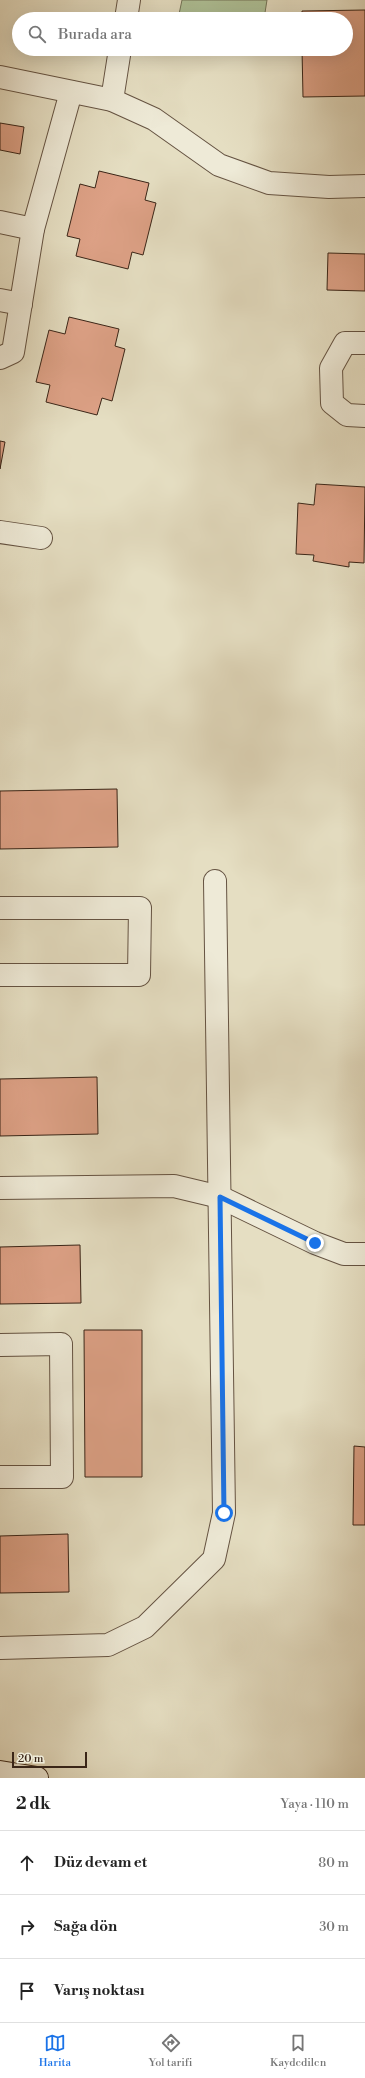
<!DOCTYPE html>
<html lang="tr">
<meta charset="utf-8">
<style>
body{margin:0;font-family:"Libre Bodoni",serif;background:#f6f6f6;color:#222}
.scale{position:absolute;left:12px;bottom:10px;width:75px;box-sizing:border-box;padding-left:4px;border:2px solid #3a2517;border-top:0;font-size:11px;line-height:14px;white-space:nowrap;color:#3a2517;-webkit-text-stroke:3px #eeead7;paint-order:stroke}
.stop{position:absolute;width:12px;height:12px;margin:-9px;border:3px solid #1a73e8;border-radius:50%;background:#fff}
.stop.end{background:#1a73e8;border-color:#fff;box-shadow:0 1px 4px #0008}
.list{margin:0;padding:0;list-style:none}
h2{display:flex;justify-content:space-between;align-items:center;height:52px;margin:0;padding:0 16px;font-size:17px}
h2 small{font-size:13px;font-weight:400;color:#767676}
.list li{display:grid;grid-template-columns:26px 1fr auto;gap:12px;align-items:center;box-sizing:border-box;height:64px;padding:0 16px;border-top:1px solid #e0e0e0}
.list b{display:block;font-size:15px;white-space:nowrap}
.list em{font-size:13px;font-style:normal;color:#767676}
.icon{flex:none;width:22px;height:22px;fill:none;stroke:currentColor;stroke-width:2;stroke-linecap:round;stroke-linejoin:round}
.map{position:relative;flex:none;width:365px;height:1778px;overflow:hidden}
.search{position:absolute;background:#fff;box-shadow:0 4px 16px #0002;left:12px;right:12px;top:12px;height:44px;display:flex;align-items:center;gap:10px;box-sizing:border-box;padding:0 14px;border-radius:22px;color:#767676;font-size:15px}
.sheet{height:244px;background:#fff}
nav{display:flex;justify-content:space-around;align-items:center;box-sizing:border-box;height:56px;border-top:1px solid #e0e0e0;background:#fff;font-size:11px;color:#767676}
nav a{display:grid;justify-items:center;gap:2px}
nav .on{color:#1a73e8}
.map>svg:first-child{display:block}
.green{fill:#afc298;stroke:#747458}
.building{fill:#dda186;stroke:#3a2517}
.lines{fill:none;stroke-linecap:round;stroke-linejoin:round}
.street-casing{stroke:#655342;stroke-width:24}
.secondary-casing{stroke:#3a2517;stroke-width:24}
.street{stroke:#eeead7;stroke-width:22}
.secondary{stroke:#eeead7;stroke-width:22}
.route{stroke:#1a73e8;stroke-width:5}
</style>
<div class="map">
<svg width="365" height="1778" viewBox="0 0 365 1778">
<rect width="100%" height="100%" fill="#e5dec2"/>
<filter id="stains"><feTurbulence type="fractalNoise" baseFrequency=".005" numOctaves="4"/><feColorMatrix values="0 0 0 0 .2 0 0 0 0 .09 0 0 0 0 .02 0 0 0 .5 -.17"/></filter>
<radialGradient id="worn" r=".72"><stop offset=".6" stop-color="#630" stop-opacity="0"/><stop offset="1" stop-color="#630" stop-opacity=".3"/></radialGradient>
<path class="green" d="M 182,0 L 267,0 L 264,19 L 178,19 Z"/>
<g class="building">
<path d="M 365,10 L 365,96 L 303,97 L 302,49 L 346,49 L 346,19 L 302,19 L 302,11 Z"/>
<path d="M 0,123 L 24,127 L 20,154 L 0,150 Z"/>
<path d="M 99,171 L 149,183 L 145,200 L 156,203 L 143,255 L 132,252 L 128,269 L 76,256 L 80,239 L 67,236 L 80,184 L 95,188 Z"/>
<path d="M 328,253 L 365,254 L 365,291 L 327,290 Z"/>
<path d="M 69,317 L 119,329 L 115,346 L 125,349 L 112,401 L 102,398 L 97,415 L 46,402 L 50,385 L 36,382 L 49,330 L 65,334 Z"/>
<path d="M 0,441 L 5,442 L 0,469 Z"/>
<path d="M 316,484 L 365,487 L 364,563 L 349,562 L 349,567 L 313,561 L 314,555 L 296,554 L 298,503 L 314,505 Z"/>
<path d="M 117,789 L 118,847 L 0,849 L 0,791 Z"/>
<path d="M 97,1077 L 98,1134 L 0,1136 L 0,1079 Z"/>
<path d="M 80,1245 L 81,1303 L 0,1304 L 0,1247 Z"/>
<path d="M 84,1330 L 142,1330 L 142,1477 L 85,1477 Z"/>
<path d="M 354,1446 L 365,1447 L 365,1525 L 353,1525 Z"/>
<path d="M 68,1534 L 69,1592 L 0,1593 L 0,1536 Z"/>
</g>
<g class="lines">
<g class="street-casing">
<g id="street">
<path d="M 126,19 L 129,0"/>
<path d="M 0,77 L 112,100 L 154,119 L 219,165 L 269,183 L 329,187 L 365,186"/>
<path d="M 112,100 L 120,49"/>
<path d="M 0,222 L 33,229"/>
<path d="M 0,300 L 21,304"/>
<path d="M 365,343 L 345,343 L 331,368 L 332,403 L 347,415 L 365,416"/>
<path d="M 0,358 L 13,352 L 33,229 L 71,92"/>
<path d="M 0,532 L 41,538"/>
<path d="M 0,908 L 140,908 L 139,975 L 0,975"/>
<path d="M 0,1188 L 174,1186 L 220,1197 L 315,1243 L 344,1254 L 365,1254"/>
<path d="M 0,1345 L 61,1344 L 62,1477 L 0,1477"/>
<path d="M 0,1648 L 108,1645 L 145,1627 L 214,1559 L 224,1513 L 215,881"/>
</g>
</g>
<g class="secondary-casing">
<path id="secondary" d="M 0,1772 L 37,1778"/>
</g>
<use href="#street" class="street"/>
<use href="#secondary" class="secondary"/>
</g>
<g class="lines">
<path class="route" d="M 224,1513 L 220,1197 L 315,1243"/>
</g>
<rect width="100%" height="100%" filter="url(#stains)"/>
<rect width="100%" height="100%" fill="url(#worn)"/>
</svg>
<div class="scale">20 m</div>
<div class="stop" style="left:224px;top:1513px"></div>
<div class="stop end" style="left:315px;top:1243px"></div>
<div class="search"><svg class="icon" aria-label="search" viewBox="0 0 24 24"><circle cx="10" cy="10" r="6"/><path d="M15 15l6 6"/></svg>Burada ara</div>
</div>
<section class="sheet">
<h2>2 dk<small>Yaya · 110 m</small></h2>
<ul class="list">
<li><svg class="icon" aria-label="ahead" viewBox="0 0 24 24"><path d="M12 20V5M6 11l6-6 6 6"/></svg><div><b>Düz devam et</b></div><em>80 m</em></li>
<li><svg class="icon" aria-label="right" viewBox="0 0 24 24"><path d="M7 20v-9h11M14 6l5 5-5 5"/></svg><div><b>Sağa dön</b></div><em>30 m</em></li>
<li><svg class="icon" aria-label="arrive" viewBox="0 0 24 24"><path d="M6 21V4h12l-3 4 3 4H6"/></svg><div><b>Varış noktası</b></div></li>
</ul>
</section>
<nav>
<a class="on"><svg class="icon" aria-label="map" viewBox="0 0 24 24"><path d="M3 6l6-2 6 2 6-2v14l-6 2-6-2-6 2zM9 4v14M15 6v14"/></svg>Harita</a>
<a><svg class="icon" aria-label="directions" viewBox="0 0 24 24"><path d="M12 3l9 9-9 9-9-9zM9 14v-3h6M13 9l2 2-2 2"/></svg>Yol tarifi</a>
<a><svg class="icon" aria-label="saved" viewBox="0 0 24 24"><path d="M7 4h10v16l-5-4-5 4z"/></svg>Kaydedilen</a>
</nav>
